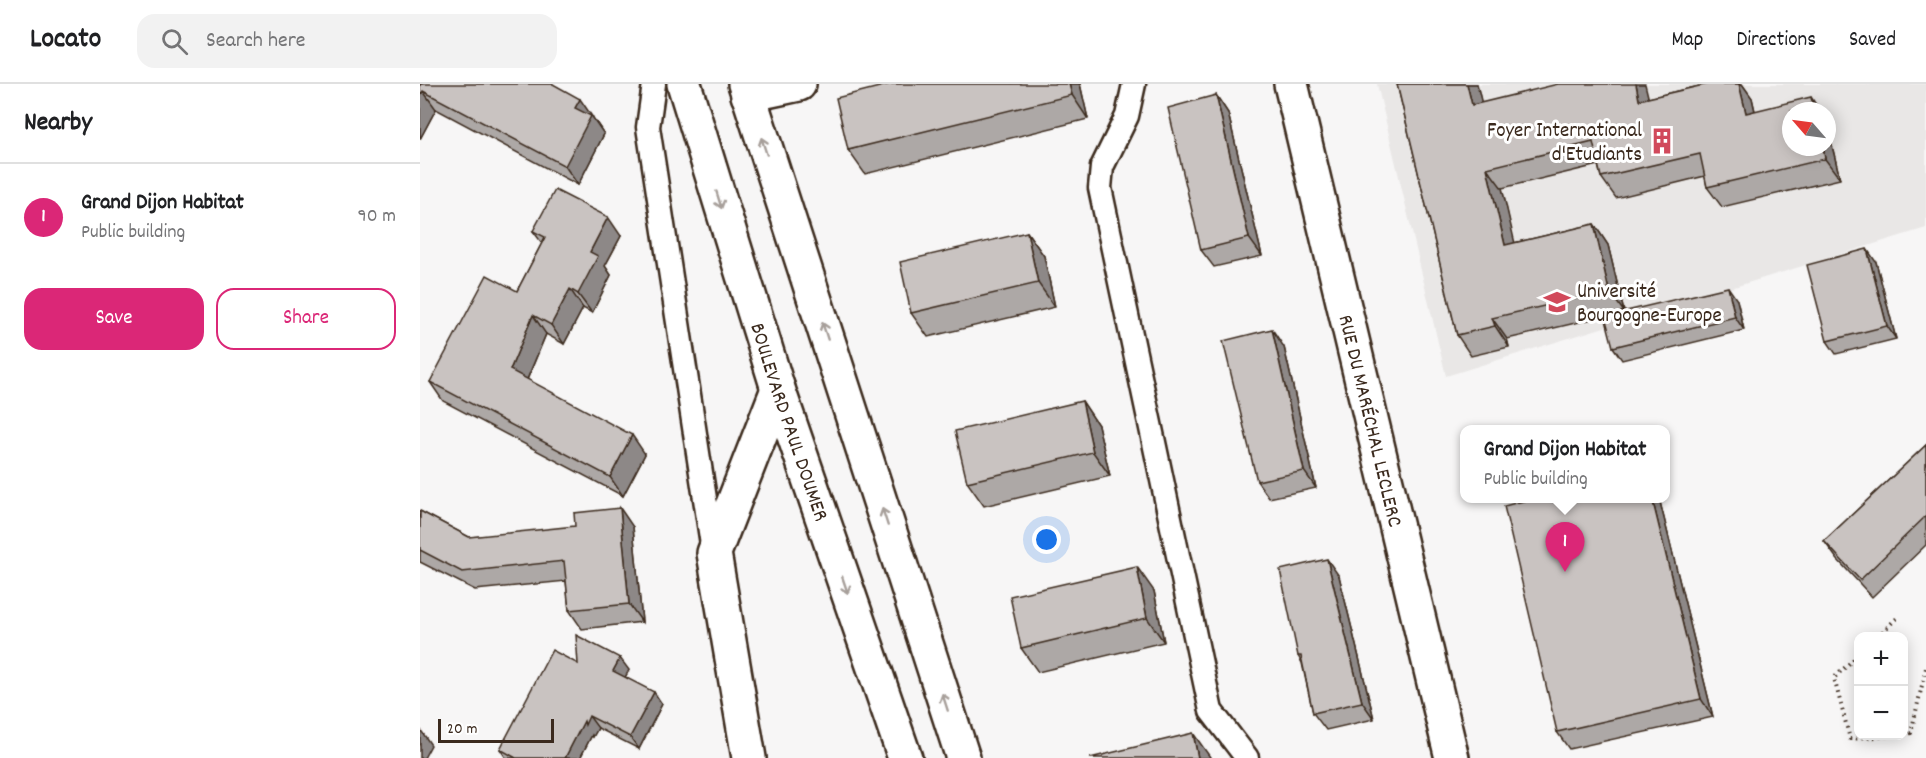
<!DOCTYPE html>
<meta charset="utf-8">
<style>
body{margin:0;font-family:Dekko,sans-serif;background:#f2f2f2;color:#202124}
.controls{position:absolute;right:18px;bottom:18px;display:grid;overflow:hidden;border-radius:12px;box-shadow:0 3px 15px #0003}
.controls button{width:54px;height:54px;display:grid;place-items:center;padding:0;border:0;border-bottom:2px solid #e0e0e0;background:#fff;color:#202124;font:30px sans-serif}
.compass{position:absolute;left:1362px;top:18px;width:54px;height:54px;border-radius:50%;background:#fff;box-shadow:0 3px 15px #0003;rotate:298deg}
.scale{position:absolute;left:18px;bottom:15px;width:116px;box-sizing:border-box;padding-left:6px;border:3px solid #3b2a1e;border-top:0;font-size:16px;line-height:21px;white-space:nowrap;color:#3b2a1e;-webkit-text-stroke:4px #fff;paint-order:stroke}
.you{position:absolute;left:627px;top:456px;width:21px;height:21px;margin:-15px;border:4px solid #fff;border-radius:50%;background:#1a73e8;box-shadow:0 0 0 9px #1a73e833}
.badge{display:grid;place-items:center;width:39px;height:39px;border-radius:50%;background:#db2777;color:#fff;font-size:20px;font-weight:700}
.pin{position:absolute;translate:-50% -50px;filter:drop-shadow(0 2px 3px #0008)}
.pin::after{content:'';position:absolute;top:32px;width:21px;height:18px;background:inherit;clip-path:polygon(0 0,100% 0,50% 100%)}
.popup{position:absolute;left:1040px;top:341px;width:210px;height:78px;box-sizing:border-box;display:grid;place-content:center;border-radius:12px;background:#fff;filter:drop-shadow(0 2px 4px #0005);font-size:20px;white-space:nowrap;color:#757577}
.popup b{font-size:22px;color:#202124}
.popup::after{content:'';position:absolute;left:50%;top:100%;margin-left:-12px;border:12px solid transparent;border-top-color:#fff}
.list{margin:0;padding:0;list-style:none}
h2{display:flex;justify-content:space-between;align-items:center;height:78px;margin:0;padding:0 24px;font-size:26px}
h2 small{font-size:20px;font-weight:400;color:#757577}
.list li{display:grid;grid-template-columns:39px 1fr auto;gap:18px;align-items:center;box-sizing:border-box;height:108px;padding:0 24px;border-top:2px solid #e0e0e0}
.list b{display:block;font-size:22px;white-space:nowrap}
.list p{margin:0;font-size:20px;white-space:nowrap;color:#757577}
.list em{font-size:20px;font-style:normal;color:#757577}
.actions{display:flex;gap:12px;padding:18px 24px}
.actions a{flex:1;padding:14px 0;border:2px solid #db2777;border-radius:18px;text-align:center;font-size:21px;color:#db2777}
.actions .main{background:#db2777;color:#fff}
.icon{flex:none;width:33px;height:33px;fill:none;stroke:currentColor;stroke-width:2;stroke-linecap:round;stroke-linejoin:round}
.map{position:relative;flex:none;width:1506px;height:674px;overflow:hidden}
header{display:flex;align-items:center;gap:36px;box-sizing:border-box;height:84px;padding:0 30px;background:#fff;border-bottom:2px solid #e0e0e0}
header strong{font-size:28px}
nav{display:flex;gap:33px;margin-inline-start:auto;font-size:21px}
.search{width:420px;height:54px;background:#f2f2f2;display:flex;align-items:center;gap:15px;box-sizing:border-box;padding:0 21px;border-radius:18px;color:#757577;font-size:22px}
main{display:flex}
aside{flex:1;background:#fff}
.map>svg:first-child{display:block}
.built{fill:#e9e7e6;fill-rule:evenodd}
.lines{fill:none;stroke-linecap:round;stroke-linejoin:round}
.service-casing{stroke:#3b2a1e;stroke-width:27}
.minor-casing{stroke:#3b2a1e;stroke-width:38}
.secondary-casing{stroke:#3b2a1e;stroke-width:38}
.path{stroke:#3b2a1e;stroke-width:4;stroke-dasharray:1.5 4.5;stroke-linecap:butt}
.service{stroke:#fff;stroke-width:22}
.minor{stroke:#fff;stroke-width:33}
.secondary{stroke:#fff;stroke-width:33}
.wall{fill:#ada8a6;stroke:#3b2a1e;stroke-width:1.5}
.shaded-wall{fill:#8d8887;stroke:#3b2a1e;stroke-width:1.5}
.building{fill:#c9c3c1;stroke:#3b2a1e;stroke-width:1.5}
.oneway{stroke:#a79f9a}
.labels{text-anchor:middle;stroke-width:6;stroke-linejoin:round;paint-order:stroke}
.poi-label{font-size:21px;fill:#3b2a1e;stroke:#fff;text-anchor:end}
.street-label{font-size:21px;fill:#3b2a1e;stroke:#fff}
</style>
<header>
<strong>Locato</strong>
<div class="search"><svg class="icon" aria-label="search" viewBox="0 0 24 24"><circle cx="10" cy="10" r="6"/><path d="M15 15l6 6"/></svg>Search here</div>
<nav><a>Map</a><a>Directions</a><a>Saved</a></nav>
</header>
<main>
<aside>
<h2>Nearby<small></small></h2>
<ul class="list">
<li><span class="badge">1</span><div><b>Grand Dijon Habitat</b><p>Public building</p></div><em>90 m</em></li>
</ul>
<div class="actions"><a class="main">Save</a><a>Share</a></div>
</aside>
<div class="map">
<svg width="1506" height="674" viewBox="0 0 1506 674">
<rect width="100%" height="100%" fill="#f7f6f6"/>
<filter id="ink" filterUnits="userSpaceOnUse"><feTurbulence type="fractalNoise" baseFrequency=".0167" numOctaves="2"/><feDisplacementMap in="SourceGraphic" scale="12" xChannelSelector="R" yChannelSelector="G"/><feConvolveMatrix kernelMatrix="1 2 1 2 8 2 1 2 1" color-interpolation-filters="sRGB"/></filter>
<g filter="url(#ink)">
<path class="built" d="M 957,0 L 1506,0 L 1506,144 L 1026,292 ZM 1371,27 L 1407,27 L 1407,63 L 1371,63 Z"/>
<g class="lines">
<g class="service-casing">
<g id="service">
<path d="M 234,0 L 228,43 L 293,467"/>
<path d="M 714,0 L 707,32 L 682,83 L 680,104 L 791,627 L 827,674"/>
</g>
</g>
<g class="minor-casing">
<g id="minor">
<path id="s1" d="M 871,0 L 1032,674"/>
<path d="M 328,11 L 379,0"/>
<path d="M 329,674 L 294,469 L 358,305"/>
</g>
</g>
<g class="secondary-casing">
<g id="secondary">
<path id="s2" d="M 264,0 L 358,305 L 485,674"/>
<path d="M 325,0 L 543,674"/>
</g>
</g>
<g class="path">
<path d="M 1458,552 L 1478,533"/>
<path d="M 1438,571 L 1414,594 L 1430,655 L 1468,652"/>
<path d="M 1484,650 L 1491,649 L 1506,584"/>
</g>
<use href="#service" class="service"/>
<use href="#minor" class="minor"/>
<use href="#secondary" class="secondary"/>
</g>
<g class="wall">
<path d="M 0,0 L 173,33 L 173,34 L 184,50 L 158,101 L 16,25 L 0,55 Z"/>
<path d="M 660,0 L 668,35 L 445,90 L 428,66 Z"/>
<path d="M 977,0 L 1057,0 L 1061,19 L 1229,14 L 1288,0 L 1322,0 L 1332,14 L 1335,27 L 1407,63 L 1407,41 L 1420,95 L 1302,123 L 1287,103 L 1285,92 L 1196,114 L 1181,93 L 1178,81 L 1082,104 L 1094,159 L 1174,140 L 1188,161 L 1204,228 L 1317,216 L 1324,246 L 1202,276 L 1193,263 L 1202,228 L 1087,255 L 1089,263 L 1051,272 L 1037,251 Z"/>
<path d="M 796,11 L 808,29 L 842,172 L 794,183 L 781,166 Z"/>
<path d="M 113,147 L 201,152 L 185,182 L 191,191 L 172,229 L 163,224 L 144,260 L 126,250 L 107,296 L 225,370 L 203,412 L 23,317 L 10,298 L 97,207 L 122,159 Z"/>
<path d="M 607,148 L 624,172 L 635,223 L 508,253 L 491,229 Z"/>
<path d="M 1456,178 L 1476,255 L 1416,270 L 1407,257 Z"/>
<path d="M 864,263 L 896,404 L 849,414 L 837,397 Z"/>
<path d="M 662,317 L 678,341 L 690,392 L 564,422 L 547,398 Z"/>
<path d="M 1506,361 L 1506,461 L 1452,513 L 1417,475 L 1404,457 Z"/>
<path d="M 1115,414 L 1239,414 L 1293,633 L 1149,665 L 1137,648 Z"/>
<path d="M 0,427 L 49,453 L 213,443 L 222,538 L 162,545 L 149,526 L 146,497 L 55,506 L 0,478 Z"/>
<path d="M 919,492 L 954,635 L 906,646 L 893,629 L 882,579 L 878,572 Z"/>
<path d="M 734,507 L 744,558 L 618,588 L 601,564 Z"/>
<path d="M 209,586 L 205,593 L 242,620 L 219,665 L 178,644 L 173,653 L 172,651 L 160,674 L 86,674 L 80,665 Z"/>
</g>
<g class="shaded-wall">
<path d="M 649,0 L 660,0 L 668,35 L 652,11 Z"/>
<path d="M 1047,0 L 1057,0 L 1067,41 L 1052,21 Z"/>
<path d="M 1216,0 L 1225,0 L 1234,37 L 1219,16 Z"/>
<path d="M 1319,0 L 1322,0 L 1332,14 L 1340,50 L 1326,29 Z"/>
<path d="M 3,7 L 16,25 L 0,55 L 0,12 Z"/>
<path d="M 796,11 L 808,29 L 842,172 L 829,154 Z"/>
<path d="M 1391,13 L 1400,27 L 1394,27 Z"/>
<path d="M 160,15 L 184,50 L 158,101 L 145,82 L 155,24 Z"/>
<path d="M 1407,41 L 1420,95 L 1405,75 L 1403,63 L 1407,63 Z"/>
<path d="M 1067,84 L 1082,104 L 1100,181 L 1085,161 Z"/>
<path d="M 188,133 L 201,152 L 185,182 L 191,191 L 172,229 L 158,210 L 170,168 Z"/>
<path d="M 1174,140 L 1188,161 L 1204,228 L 1189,207 Z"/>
<path d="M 607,148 L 624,172 L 635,223 L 618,199 Z"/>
<path d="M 1447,165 L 1456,178 L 1476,255 L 1467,242 Z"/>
<path d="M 1308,203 L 1317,216 L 1324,246 L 1315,233 Z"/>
<path d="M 150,205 L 163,224 L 144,260 L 131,241 Z"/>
<path d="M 113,231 L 126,250 L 103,305 L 90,286 Z"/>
<path d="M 1072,234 L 1087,255 L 1089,263 L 1075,242 Z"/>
<path d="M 852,245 L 864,263 L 896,404 L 884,387 Z"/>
<path d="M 662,317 L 678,341 L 690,392 L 673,368 Z"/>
<path d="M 212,351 L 225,370 L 203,412 L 190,393 Z"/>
<path d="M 1232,414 L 1239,414 L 1293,633 L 1281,615 Z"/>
<path d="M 200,424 L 213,443 L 222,538 L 209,520 Z"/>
<path d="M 907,475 L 919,492 L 954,635 L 942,618 Z"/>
<path d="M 717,483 L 734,507 L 744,558 L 727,534 Z"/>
<path d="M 200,574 L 209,586 L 202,599 L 193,587 Z"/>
<path d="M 234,608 L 242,620 L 219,665 L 210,653 Z"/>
<path d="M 169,632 L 178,644 L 173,653 L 172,651 L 160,674 L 145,674 L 164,637 Z"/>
<path d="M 0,645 L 11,661 L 4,674 L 0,674 Z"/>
<path d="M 773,649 L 790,673 L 790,674 L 778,674 Z"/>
</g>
<g class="building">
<path d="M 0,0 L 133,0 L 160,15 L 155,24 L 171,32 L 145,82 L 3,7 L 0,12 Z"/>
<path d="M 471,0 L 649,0 L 652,11 L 428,66 L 416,14 Z"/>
<path d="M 977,0 L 1047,0 L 1052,21 L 1138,0 L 1216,0 L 1219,16 L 1288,0 L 1319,0 L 1326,29 L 1391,13 L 1394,27 L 1371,27 L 1371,63 L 1403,63 L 1405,75 L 1287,103 L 1280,70 L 1181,93 L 1173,58 L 1067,84 L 1085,161 L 1174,140 L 1189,207 L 1072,234 L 1075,242 L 1037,251 Z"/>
<path d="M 796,11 L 829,154 L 781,166 L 748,24 Z"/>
<path d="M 135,106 L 188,133 L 170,168 L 178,172 L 158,210 L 150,205 L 131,241 L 113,231 L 90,286 L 212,351 L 190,393 L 10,298 L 67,191 L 97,207 L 125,153 L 113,147 Z"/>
<path d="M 607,148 L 618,199 L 491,229 L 480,178 Z"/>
<path d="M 1447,165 L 1467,242 L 1407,257 L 1387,181 Z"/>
<path d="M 1308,203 L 1315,233 L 1193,263 L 1185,232 Z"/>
<path d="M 852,245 L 884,387 L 837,397 L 803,257 Z"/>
<path d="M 662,317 L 673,368 L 547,398 L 535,347 Z"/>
<path d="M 1506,361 L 1506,432 L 1440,496 L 1404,457 Z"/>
<path d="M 1115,414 L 1232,414 L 1281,615 L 1137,648 L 1084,422 Z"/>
<path d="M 200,424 L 209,520 L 149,526 L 144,477 L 42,488 L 0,466 L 0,427 L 49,453 L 155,442 L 154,429 Z"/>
<path d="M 907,475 L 942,618 L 893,629 L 881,572 L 878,572 L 860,486 Z"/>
<path d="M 717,483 L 727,534 L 601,564 L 590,512 Z"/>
<path d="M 156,551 L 200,574 L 193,587 L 234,608 L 210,653 L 169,632 L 165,641 L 164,637 L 145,674 L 96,674 L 80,665 L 132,566 L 158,580 Z"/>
<path d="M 773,649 L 778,674 L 670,674 Z"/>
</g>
<defs><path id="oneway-shaft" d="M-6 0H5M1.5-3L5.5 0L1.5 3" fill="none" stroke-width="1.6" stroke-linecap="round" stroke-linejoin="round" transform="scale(1.5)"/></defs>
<g class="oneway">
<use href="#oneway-shaft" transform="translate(344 62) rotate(-108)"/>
<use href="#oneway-shaft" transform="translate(299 116) rotate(73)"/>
<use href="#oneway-shaft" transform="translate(405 247) rotate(-108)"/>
<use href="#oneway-shaft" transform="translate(465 433) rotate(-108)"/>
<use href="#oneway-shaft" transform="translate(425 501) rotate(71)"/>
<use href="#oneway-shaft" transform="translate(525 618) rotate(-108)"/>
</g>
</g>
<defs>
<g id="building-bare" transform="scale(2.07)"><path d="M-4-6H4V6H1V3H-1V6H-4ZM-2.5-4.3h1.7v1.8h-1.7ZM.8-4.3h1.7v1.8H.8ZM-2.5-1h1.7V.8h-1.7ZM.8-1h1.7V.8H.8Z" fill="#d1495b" stroke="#fff" stroke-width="2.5" paint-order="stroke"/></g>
<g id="university-bare" transform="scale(2.07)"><path d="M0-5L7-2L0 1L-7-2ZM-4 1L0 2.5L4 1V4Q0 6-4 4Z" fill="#d1495b" stroke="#fff" stroke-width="2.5" paint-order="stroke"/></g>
</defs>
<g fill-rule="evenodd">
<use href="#building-bare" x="1242" y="57"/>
<use href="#university-bare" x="1137" y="218"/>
</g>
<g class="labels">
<g class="poi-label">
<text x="1222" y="52">Foyer International<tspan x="1222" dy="24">d'Etudiants</tspan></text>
<text x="1157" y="213" text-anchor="start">Université<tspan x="1157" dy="24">Bourgogne-Europe</tspan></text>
</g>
<g class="street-label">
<text dy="7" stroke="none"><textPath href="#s1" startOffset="346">RUE DU MARÉCHAL LECLERC</textPath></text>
<text dy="7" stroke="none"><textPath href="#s2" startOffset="354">BOULEVARD PAUL DOUMER</textPath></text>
</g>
</g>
</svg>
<div class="controls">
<button>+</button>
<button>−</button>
</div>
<svg class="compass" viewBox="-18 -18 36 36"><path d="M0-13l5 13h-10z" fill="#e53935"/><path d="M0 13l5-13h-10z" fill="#757577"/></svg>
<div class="scale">20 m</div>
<div class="you"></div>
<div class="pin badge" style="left:1145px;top:488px">1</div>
<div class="popup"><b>Grand Dijon Habitat</b>Public building</div>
</div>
</main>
